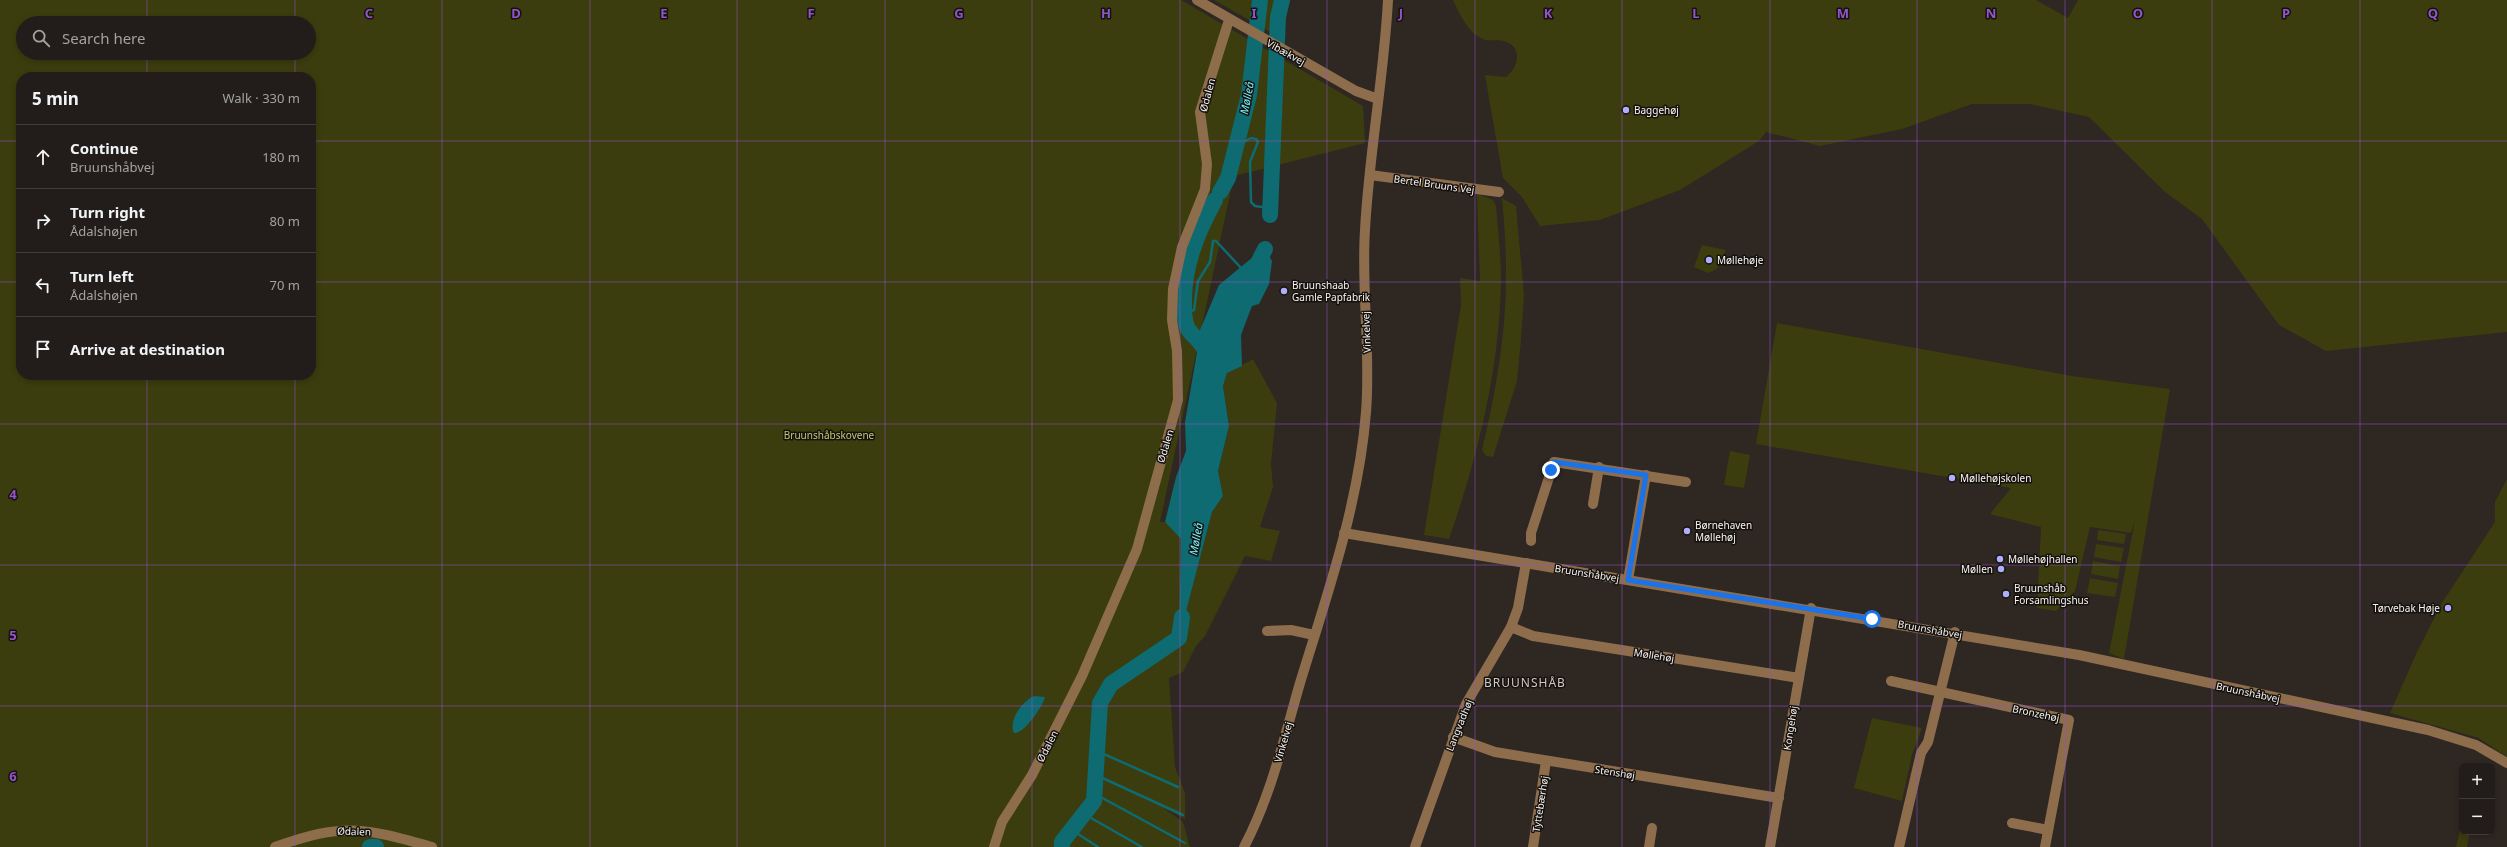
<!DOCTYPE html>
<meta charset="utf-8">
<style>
body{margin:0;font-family:"Noto Sans",sans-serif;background:#2e2a27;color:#f1f3f6}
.controls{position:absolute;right:12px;bottom:12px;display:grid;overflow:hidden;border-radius:8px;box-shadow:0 2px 6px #0003}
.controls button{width:36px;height:36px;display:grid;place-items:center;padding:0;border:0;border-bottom:1px solid #3f3b39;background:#221d1a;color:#f1f3f6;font:20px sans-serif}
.stop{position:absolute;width:12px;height:12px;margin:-9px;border:3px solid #1a73e8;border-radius:50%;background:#fff}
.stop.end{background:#1a73e8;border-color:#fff;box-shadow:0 1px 4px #0008}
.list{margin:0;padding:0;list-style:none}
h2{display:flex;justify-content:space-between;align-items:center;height:52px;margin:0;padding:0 16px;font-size:17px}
h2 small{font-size:13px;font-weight:400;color:#a2a2a2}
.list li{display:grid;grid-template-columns:26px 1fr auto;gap:12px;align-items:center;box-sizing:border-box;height:64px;padding:0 16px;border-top:1px solid #3f3b39}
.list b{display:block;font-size:15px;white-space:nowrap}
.list p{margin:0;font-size:13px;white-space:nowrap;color:#a2a2a2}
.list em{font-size:13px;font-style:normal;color:#a2a2a2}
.icon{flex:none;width:22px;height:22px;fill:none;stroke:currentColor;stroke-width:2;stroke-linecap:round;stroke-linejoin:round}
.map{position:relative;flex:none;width:2507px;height:847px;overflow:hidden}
.search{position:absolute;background:#221d1a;box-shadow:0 2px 6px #0003;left:16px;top:16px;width:300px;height:44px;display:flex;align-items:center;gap:10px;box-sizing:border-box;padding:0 14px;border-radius:22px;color:#a2a2a2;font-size:15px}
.panel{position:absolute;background:#221d1a;box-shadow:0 2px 6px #0003;left:16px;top:72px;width:300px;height:308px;border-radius:16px}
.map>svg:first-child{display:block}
.green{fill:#3b3d0e;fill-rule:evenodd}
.water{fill:#0d6b71}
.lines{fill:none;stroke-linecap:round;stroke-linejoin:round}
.stream{stroke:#0d6b71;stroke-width:2.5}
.river{stroke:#0d6b71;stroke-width:16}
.minor{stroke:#8e6d4d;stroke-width:10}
.route{stroke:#1a73e8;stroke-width:5}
.grid{fill:none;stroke:#9454c9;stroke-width:1;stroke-opacity:0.55}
.poi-dot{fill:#afaefa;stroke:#14110e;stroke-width:1.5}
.labels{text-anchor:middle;stroke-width:3;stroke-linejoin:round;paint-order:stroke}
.street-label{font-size:10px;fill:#f9f4f0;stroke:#14110e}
.poi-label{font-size:10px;fill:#f9f4f0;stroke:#14110e;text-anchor:start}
.park-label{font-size:10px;fill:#c3c974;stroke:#14110e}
.water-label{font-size:11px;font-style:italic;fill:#7af2fb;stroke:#14110e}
.quarter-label{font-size:12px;letter-spacing:1px;fill:#d2c8c1;stroke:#14110e}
.grid-label{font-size:13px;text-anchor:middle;font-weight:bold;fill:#9454c9;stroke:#14110e;stroke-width:3;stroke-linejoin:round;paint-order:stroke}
</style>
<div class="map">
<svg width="2507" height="847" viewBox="0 0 2507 847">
<rect width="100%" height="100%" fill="#2e2722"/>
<g class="green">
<path d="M 0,0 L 1181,0 L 1363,106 L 1365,143 L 1234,176 L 1160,522 L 1165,522 L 1181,539 L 1179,636 L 1212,512 L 1223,496 L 1218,471 L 1229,426 L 1223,386 L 1227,373 L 1253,359 L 1277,403 L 1271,464 L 1273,487 L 1260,527 L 1280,531 L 1271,561 L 1245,556 L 1205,636 L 1196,646 L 1183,672 L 1169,678 L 1175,767 L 1185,793 L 1185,819 L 1162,807 L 1183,822 L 1190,847 L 0,847 ZM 23,23 L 309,23 L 309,53 L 23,53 ZM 21,77 L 311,77 L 311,375 L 21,375 Z"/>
<path d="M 1214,0 L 1285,0 L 1281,38 Z"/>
<path d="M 1453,0 L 2036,0 L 2068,18 L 2078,0 L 2507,0 L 2507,332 L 2326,351 L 2279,325 L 2202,219 L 2165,192 L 2089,117 L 2030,104 L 1972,104 L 1902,129 L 1820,146 L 1766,132 L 1759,141 L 1680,190 L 1600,220 L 1540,226 L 1522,197 L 1503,178 L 1485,75 L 1506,77 C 1518,68 1524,47 1504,41 C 1498,39 1489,42 1483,39 C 1467,32 1460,14 1453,0 Z"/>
<path d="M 1477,194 L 1493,200 L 1496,206 C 1498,231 1501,255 1501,279 C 1500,368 1478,456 1449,539 L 1424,535 L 1461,305 L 1460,278 L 1480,281 Z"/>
<path d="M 1502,198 L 1516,206 L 1524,295 L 1521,340 L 1517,381 L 1493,457 L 1486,456 L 1482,450 C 1496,391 1507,330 1506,268 C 1506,245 1504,221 1502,198 Z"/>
<path d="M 1702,245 L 1726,250 L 1717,269 L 1708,273 L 1694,267 Z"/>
<path d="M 1777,323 L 2072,376 L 2170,389 L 2124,659 L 2109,653 L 2135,520 L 2131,533 L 2090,527 L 2075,591 L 2056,611 L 2037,608 L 2041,527 L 1990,514 L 2011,488 L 1756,444 Z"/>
<path d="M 1730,451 L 1750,455 L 1744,488 L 1724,485 Z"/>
<path d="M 2507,479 L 2507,757 L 2479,738 L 2390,713 L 2417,652 L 2442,603 L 2495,522 L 2495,502 Z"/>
<path d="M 2098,530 L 2126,534 L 2124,544 L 2097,540 Z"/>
<path d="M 2096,544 L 2124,548 L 2121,562 L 2094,557 Z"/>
<path d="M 2093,561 L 2120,566 L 2118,579 L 2091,574 Z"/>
<path d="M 2090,578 L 2118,583 L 2115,597 L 2087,593 Z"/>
<path d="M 1872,718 L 1922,728 L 1912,755 L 1902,801 L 1854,788 Z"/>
<path d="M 2462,822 L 2462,832 L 2470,832 L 2467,847 L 2456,847 Z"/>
</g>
<g class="water">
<path d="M 1259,252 L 1268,254 L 1272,261 L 1269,284 L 1259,304 L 1252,306 L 1241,335 L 1242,366 L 1227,373 L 1223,386 L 1229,426 L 1218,471 L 1223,496 L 1212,512 L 1179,638 L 1181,539 L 1165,522 L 1176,477 L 1186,451 L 1185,422 L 1197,352 L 1191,344 L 1197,337 L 1219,285 Z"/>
<path d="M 1034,696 L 1045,697 C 1043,706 1023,735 1014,733 C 1008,719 1023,701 1034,696 Z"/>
</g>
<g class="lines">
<g class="stream">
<path d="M 1235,143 L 1240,144 L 1251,138 L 1256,139 L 1258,142 L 1250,162 L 1251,202 L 1255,206 L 1269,208"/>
<path d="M 1184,314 L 1194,310 L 1198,281 L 1210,262 L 1213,241 L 1216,241 L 1242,269"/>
<path d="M 1097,751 L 1178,787"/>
<path d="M 1096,775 L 1183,815"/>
<path d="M 1095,794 L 1185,843"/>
<path d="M 1084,814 L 1142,847"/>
<path d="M 1072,830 L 1098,847"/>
</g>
<g class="river">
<path d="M 1220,192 L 1228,178 L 1249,95 L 1260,0"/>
<path d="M 1270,215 L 1278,17 L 1282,0"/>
<path d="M 1253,273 L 1265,249"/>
<path d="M 1213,351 C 1204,345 1194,338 1188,329 C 1184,322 1184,312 1184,305 C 1183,267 1197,233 1215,200"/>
<path d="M 370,847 L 376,847"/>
<path d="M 1062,847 L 1062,842 L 1094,801 L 1100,703 L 1111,684 L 1179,638 L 1182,617"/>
</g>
<g class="minor">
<path d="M 1197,0 L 1356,91 L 1378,99"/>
<path d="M 1370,175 L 1499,192"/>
<path d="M 1593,504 L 1599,467"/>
<path d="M 1344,533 L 2079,655 L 2428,730 L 2476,745 L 2507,763"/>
<path d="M 1531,541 L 1531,533 L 1554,462 L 1686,482"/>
<path d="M 1628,580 L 1646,475"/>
<path d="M 1511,627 L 1533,636 L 1799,678"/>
<path d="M 1267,631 L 1291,630 L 1314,635"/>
<path d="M 1891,681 L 2069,720 L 2045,847"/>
<path d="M 1453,737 L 1495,752 L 1779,798"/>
<path d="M 2012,823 L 2048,830"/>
<path d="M 275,847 C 344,822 364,828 432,847"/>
<path d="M 994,847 L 1002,822 L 1032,775 L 1082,676 L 1137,549 L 1178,400 L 1177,351 L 1172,320 L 1173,289 L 1182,247 L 1205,189 L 1207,164 L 1200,112 L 1229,20"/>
<path d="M 1244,847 C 1271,796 1284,738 1300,683 C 1327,595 1359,504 1366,412 C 1371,351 1361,290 1365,230 C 1369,153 1384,77 1388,0"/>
<path d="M 1415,847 L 1466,704 L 1511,627 L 1518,608 L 1526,563"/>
<path d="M 1533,847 L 1546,761"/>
<path d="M 1649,847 L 1652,828"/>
<path d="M 1770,847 L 1811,608"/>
<path d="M 1899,847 L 1921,753 L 1928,742 L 1955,632"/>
</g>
</g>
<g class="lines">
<path class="route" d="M 1551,470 L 1554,462 L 1646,475 L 1628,580 L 1872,619"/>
</g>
<path class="grid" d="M 147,0 L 147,23M 295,0 L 295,23M 442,0 L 442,847M 590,0 L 590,847M 737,0 L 737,847M 885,0 L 885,847M 1032,0 L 1032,847M 1180,0 L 1180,847M 1327,0 L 1327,847M 1475,0 L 1475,847M 1622,0 L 1622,847M 1770,0 L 1770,847M 1917,0 L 1917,847M 2065,0 L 2065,847M 2212,0 L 2212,847M 2360,0 L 2360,847M 147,53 L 147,77M 295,53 L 295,77M 0,141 L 21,141M 311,141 L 2507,141M 0,282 L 21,282M 311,282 L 2507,282M 147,375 L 147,847M 295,375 L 295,847M 0,424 L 2507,424M 0,565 L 2507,565M 0,706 L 2507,706"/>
<g class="poi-dot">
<circle cx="1626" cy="110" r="4"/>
<circle cx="1709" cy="260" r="4"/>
<circle cx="1284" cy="291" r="4"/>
<circle cx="1952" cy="478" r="4"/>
<circle cx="1687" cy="531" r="4"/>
<circle cx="2000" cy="559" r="4"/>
<circle cx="2001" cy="569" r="4"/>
<circle cx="2006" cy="594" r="4"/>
<circle cx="2448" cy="608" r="4"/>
</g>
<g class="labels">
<g class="street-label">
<text transform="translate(1286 52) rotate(29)" y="4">Vibækvej</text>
<text transform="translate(1207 95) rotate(-75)" y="4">Ødalen</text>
<text transform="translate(1434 184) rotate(8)" y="4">Bertel Bruuns Vej</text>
<text transform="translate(1366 332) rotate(-92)" y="4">Vinkelvej</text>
<text transform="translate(1165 446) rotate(-73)" y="4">Ødalen</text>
<text transform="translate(1587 573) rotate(9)" y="4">Bruunshåbvej</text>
<text transform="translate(1930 629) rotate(10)" y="4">Bruunshåbvej</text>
<text transform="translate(1654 655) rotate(9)" y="4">Møllehøj</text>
<text transform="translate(2248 692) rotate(12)" y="4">Bruunshåbvej</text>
<text transform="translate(2036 713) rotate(12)" y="4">Bronzehøj</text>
<text transform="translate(1459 725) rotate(-68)" y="4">Langvadhøj</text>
<text transform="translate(1790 728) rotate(-81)" y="4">Kongehøj</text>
<text transform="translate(1283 742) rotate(-74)" y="4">Vinkelvej</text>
<text transform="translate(1047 746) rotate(-63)" y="4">Ødalen</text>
<text transform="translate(1615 772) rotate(9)" y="4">Stenshøj</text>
<text transform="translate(1540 804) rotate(-81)" y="4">Tyttebærhøj</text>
<text transform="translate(354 831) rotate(2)" y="4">Ødalen</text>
</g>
<g class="poi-label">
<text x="1634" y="114">Baggehøj</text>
<text x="1717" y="264">Møllehøje</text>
<text x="1292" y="289">Bruunshaab<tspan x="1292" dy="12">Gamle Papfabrik</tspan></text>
<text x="1960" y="482">Møllehøjskolen</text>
<text x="1695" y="529">Børnehaven<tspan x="1695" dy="12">Møllehøj</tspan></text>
<text x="2008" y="563">Møllehøjhallen</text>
<text x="1993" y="573" text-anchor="end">Møllen</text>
<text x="2014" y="592">Bruunshåb<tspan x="2014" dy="12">Forsamlingshus</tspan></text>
<text x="2440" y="612" text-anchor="end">Tørvebak Høje</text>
</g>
<g class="park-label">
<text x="829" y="439">Bruunshåbskovene</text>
</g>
<g class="water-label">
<text transform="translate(1247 98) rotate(-79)" y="4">Mølleå</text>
<text transform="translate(1196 539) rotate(-80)" y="4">Mølleå</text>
</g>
<g class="quarter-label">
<text x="1525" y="687">BRUUNSHÅB</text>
</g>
</g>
<g class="grid-label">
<text x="369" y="18">C</text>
<text x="516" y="18">D</text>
<text x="664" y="18">E</text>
<text x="811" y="18">F</text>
<text x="959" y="18">G</text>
<text x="1106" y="18">H</text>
<text x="1254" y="18">I</text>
<text x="1401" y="18">J</text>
<text x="1548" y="18">K</text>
<text x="1696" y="18">L</text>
<text x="1843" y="18">M</text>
<text x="1991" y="18">N</text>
<text x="2138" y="18">O</text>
<text x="2286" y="18">P</text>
<text x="2433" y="18">Q</text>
<text x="13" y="499">4</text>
<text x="13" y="640">5</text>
<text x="13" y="781">6</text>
</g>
</svg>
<div class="controls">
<button>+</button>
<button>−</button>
</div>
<div class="stop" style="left:1872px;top:619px"></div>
<div class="stop end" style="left:1551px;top:470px"></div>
<div class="search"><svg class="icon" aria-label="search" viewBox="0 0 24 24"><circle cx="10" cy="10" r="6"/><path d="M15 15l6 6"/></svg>Search here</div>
<section class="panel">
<h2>5 min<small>Walk · 330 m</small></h2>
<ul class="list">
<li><svg class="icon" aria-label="ahead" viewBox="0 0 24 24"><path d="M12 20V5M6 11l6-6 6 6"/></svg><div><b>Continue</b><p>Bruunshåbvej</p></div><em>180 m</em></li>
<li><svg class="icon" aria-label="right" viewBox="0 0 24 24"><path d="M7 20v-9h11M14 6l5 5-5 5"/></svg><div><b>Turn right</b><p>Ådalshøjen</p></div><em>80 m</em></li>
<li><svg class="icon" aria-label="left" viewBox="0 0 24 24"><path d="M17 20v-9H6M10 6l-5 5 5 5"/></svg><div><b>Turn left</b><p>Ådalshøjen</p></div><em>70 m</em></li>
<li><svg class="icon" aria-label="arrive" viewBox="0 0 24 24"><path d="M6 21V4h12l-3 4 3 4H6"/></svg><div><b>Arrive at destination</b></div></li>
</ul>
</section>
</div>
